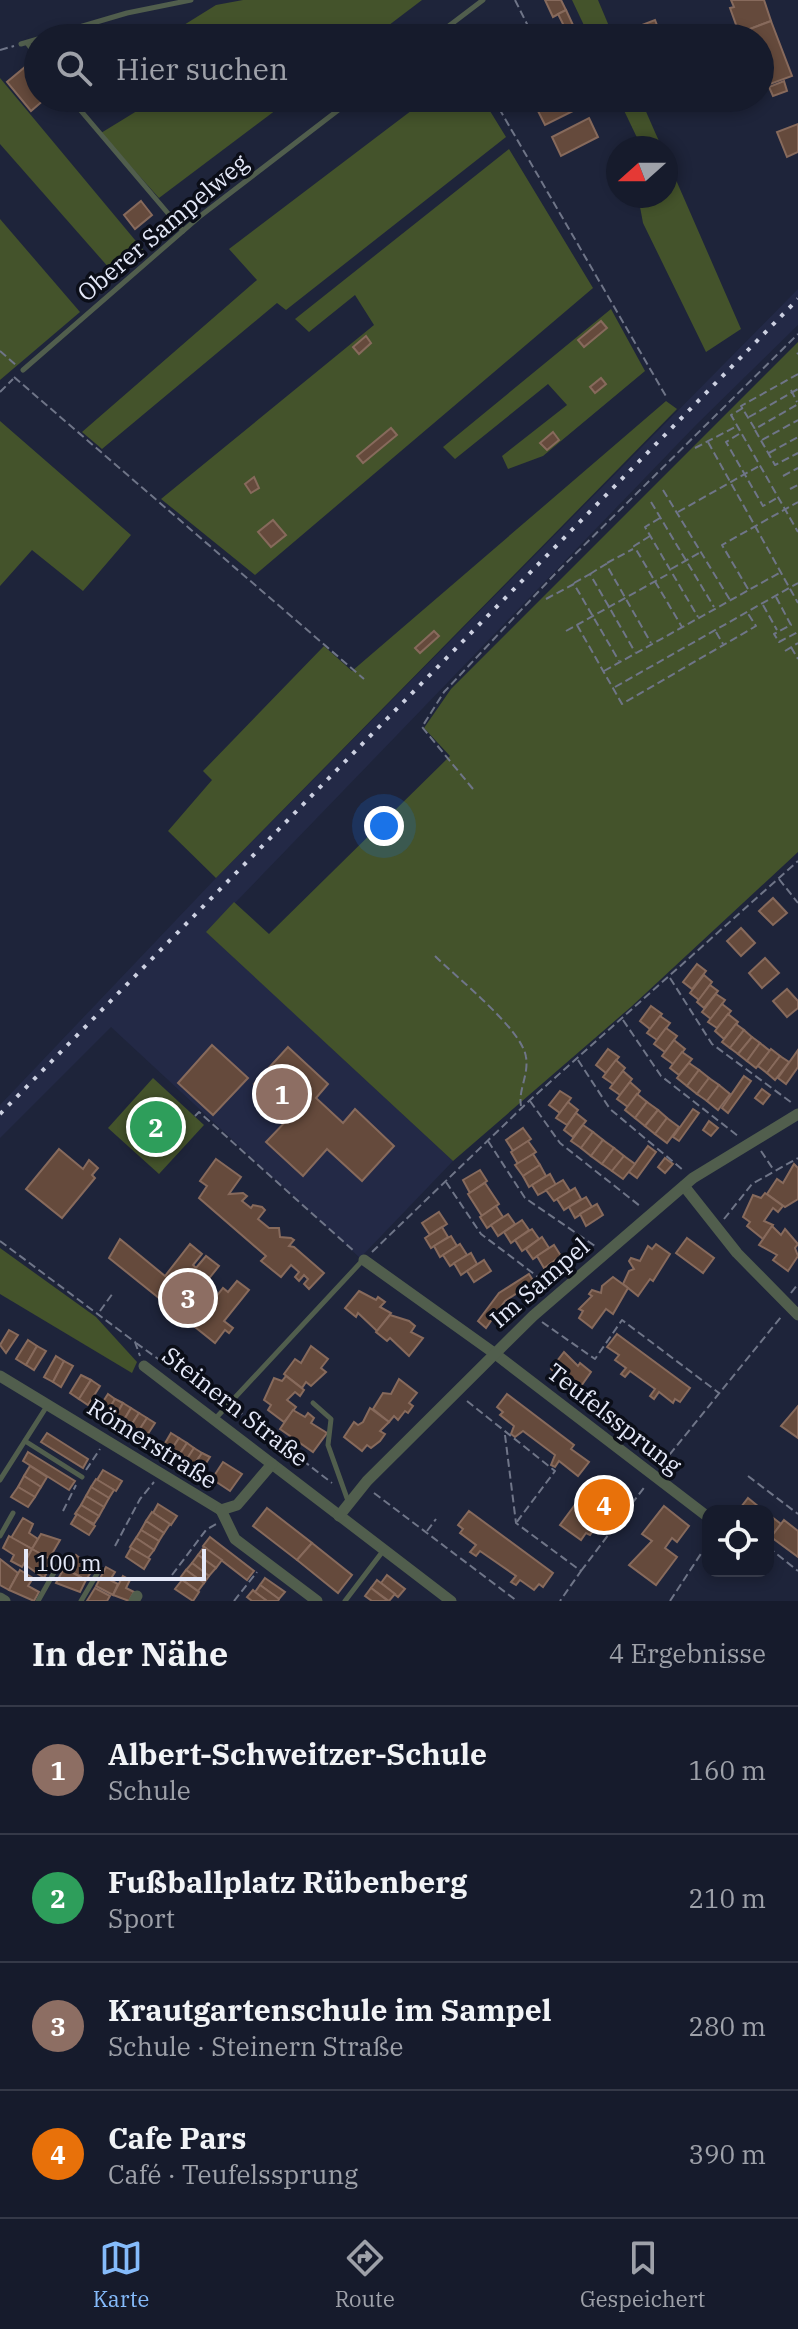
<!DOCTYPE html>
<html lang="de">
<meta charset="utf-8">
<style>
body{margin:0;font-family:"IBM Plex Serif",serif;background:#232838;color:#f1f3f6}
.controls{position:absolute;right:24px;bottom:24px;display:grid;overflow:hidden;border-radius:16px;box-shadow:0 4px 12px #0003}
.controls button{width:72px;height:72px;display:grid;place-items:center;padding:0;border:0;border-bottom:2px solid #353948;background:#161b2c;color:#f1f3f6;font:40px sans-serif}
.compass{position:absolute;left:606px;top:136px;width:72px;height:72px;border-radius:50%;background:#161b2c;box-shadow:0 4px 12px #0003;rotate:249deg}
.scale{position:absolute;left:24px;bottom:20px;width:182px;box-sizing:border-box;padding-left:8px;border:4px solid #e5e9f9;border-top:0;font-size:22px;line-height:28px;white-space:nowrap;color:#e5e9f9;-webkit-text-stroke:6px #0b0e18;paint-order:stroke}
.you{position:absolute;left:384px;top:826px;width:28px;height:28px;margin:-20px;border:6px solid #fff;border-radius:50%;background:#1a73e8;box-shadow:0 0 0 12px #1a73e833}
.badge{display:grid;place-items:center;width:52px;height:52px;border-radius:50%;background:#85bbfb;color:#fff;font-size:26px;font-weight:700}
.pin{position:absolute;translate:-50% -50%;border:4px solid #fff;box-shadow:0 2px 8px #0006}
.list{margin:0;padding:0;list-style:none}
h2{display:flex;justify-content:space-between;align-items:center;height:104px;margin:0;padding:0 32px;font-size:34px}
h2 small{font-size:26px;font-weight:400;color:#9ea1a9}
.list li{display:grid;grid-template-columns:52px 1fr auto;gap:24px;align-items:center;box-sizing:border-box;height:128px;padding:0 32px;border-top:2px solid #353948}
.list b{display:block;font-size:30px;white-space:nowrap}
.list p{margin:0;font-size:26px;white-space:nowrap;color:#9ea1a9}
.list em{font-size:26px;font-style:normal;color:#9ea1a9}
.icon{flex:none;width:44px;height:44px;fill:none;stroke:currentColor;stroke-width:2;stroke-linecap:round;stroke-linejoin:round}
.map{position:relative;flex:none;width:798px;height:1601px;overflow:hidden}
.search{position:absolute;background:#161b2c;box-shadow:0 4px 12px #0003;left:24px;right:24px;top:24px;height:88px;display:flex;align-items:center;gap:20px;box-sizing:border-box;padding:0 28px;border-radius:44px;color:#9ea1a9;font-size:30px}
.sheet{height:616px;background:#161b2c}
nav{display:flex;justify-content:space-around;align-items:center;box-sizing:border-box;height:112px;border-top:2px solid #353948;background:#161b2c;font-size:22px;color:#9ea1a9}
nav a{display:grid;justify-items:center;gap:4px}
nav .on{color:#85bbfb}
.map>svg:first-child{display:block}
.built{fill:#232946}
.green{fill:#44532b}
.building{fill:#654a3c;stroke:#876a5c;stroke-width:2}
.lines{fill:none;stroke-linecap:round;stroke-linejoin:round}
.path{stroke:#6f7588;stroke-width:2;stroke-dasharray:8 4;stroke-linecap:butt}
.lane{stroke:#515e4d;stroke-width:5}
.street{stroke:#515e4d;stroke-width:11}
.rail{stroke:#ccd0e1;stroke-width:4;stroke-dasharray:4 8;stroke-linecap:butt}
.labels{text-anchor:middle;stroke-width:7;stroke-linejoin:round;paint-order:stroke}
.street-label{font-size:24px;fill:#e5e9f9;stroke:#0b0e18}
</style>
<div class="map">
<svg width="798" height="1601" viewBox="0 0 798 1601">
<rect width="100%" height="100%" fill="#1e243a"/>
<path class="built" d="M 798,289 L 798,325 L 696,425 L 207,932 L 453,1161 L 360,1258 L 111,1027 L 0,1138 L 0,1105 L 216,878 Z"/>
<g class="green">
<path d="M 243,0 L 422,0 L 372,38 L 163,38 L 216,5 Z"/>
<path d="M 572,0 L 598,0 L 614,38 L 590,38 Z"/>
<path d="M 0,78 L 145,252 L 117,277 L 0,144 Z"/>
<path d="M 158,98 L 292,98 L 159,198 L 101,133 Z"/>
<path d="M 428,98 L 482,98 L 506,137 L 286,310 L 277,303 L 102,449 L 82,432 L 257,280 L 229,249 Z"/>
<path d="M 618,98 L 640,98 L 662,148 L 642,148 Z"/>
<path d="M 509,149 L 593,288 L 255,575 L 161,499 L 374,325 L 355,295 L 309,332 L 295,319 Z"/>
<path d="M 666,157 L 741,329 L 706,352 L 643,223 L 638,196 L 666,196 Z"/>
<path d="M 0,219 L 80,312 L 0,380 Z"/>
<path d="M 611,309 L 645,371 L 543,456 L 508,469 L 502,456 L 567,405 L 548,384 L 455,459 L 443,447 Z"/>
<path d="M 798,342 L 798,852 L 632,1006 L 453,1161 L 206,932 L 234,902 L 269,934 L 450,756 L 424,728 L 451,689 Z"/>
<path d="M 666,401 L 677,409 L 216,878 L 168,831 L 212,780 L 203,771 L 324,646 L 352,671 Z"/>
<path d="M 0,421 L 131,535 L 83,591 L 32,550 L 0,586 Z"/>
<path d="M 153,1078 L 204,1125 L 159,1174 L 108,1128 Z"/>
<path d="M 0,1248 L 96,1317 L 137,1362 L 132,1373 L 0,1294 Z"/>
</g>
<g class="building">
<path d="M 545,0 L 561,0 L 566,10 L 553,17 Z"/>
<path d="M 731,0 L 764,0 L 771,21 L 739,33 L 730,8 L 734,7 Z"/>
<path d="M 566,10 L 579,38 L 570,38 L 558,14 Z"/>
<path d="M 655,20 L 662,38 L 638,38 L 634,28 Z"/>
<path d="M 771,21 L 792,76 L 770,84 L 760,55 L 760,38 L 754,38 L 750,29 Z"/>
<path d="M 25,67 L 38,83 L 38,98 L 46,98 L 31,111 L 7,82 Z"/>
<path d="M 784,81 L 787,91 L 773,96 L 769,87 Z"/>
<path d="M 543,98 L 574,98 L 579,108 L 545,125 L 534,103 Z"/>
<path d="M 589,118 L 598,137 L 561,156 L 552,137 Z"/>
<path d="M 798,124 L 798,152 L 787,157 L 777,132 Z"/>
<path d="M 141,201 L 152,215 L 135,229 L 124,215 Z"/>
<path d="M 601,321 L 607,328 L 584,347 L 578,340 Z"/>
<path d="M 366,336 L 371,343 L 359,354 L 353,347 Z"/>
<path d="M 601,378 L 606,384 L 595,393 L 590,387 Z"/>
<path d="M 391,428 L 397,435 L 363,463 L 357,456 Z"/>
<path d="M 553,432 L 559,440 L 547,450 L 540,443 Z"/>
<path d="M 254,477 L 259,488 L 251,493 L 245,484 Z"/>
<path d="M 273,520 L 286,535 L 271,547 L 258,532 Z"/>
<path d="M 434,631 L 439,636 L 420,653 L 415,648 Z"/>
<path d="M 773,898 L 787,913 L 773,925 L 759,911 Z"/>
<path d="M 741,928 L 755,943 L 741,956 L 727,941 Z"/>
<path d="M 765,958 L 779,973 L 762,988 L 749,973 Z"/>
<path d="M 697,964 L 706,971 L 692,989 L 683,982 Z"/>
<path d="M 704,975 L 712,982 L 699,1000 L 690,993 Z"/>
<path d="M 710,985 L 718,991 L 704,1008 L 697,1002 Z"/>
<path d="M 787,989 L 798,1001 L 798,1008 L 787,1017 L 773,1001 Z"/>
<path d="M 716,994 L 725,1000 L 711,1019 L 702,1012 Z"/>
<path d="M 722,1004 L 731,1011 L 717,1028 L 708,1022 Z"/>
<path d="M 651,1006 L 662,1014 L 650,1029 L 640,1021 Z"/>
<path d="M 728,1014 L 738,1022 L 724,1039 L 715,1031 Z"/>
<path d="M 660,1016 L 670,1023 L 657,1040 L 647,1033 Z"/>
<path d="M 736,1024 L 744,1030 L 730,1048 L 722,1042 Z"/>
<path d="M 666,1028 L 677,1036 L 665,1052 L 654,1044 Z"/>
<path d="M 744,1030 L 752,1037 L 738,1054 L 730,1048 Z"/>
<path d="M 752,1037 L 760,1043 L 747,1061 L 738,1054 Z"/>
<path d="M 674,1040 L 685,1049 L 673,1064 L 662,1056 Z"/>
<path d="M 760,1043 L 770,1051 L 756,1068 L 747,1061 Z"/>
<path d="M 212,1045 L 248,1078 L 213,1115 L 178,1083 Z"/>
<path d="M 288,1047 L 328,1084 L 316,1098 L 343,1123 L 355,1109 L 394,1146 L 362,1181 L 327,1149 L 303,1176 L 266,1142 L 290,1117 L 254,1084 Z"/>
<path d="M 608,1049 L 619,1057 L 606,1073 L 596,1065 Z"/>
<path d="M 771,1049 L 780,1056 L 767,1073 L 758,1066 Z"/>
<path d="M 798,1050 L 798,1067 L 786,1084 L 778,1078 Z"/>
<path d="M 682,1052 L 692,1059 L 679,1075 L 670,1068 Z"/>
<path d="M 780,1056 L 789,1062 L 775,1080 L 767,1073 Z"/>
<path d="M 616,1060 L 625,1068 L 613,1084 L 603,1077 Z"/>
<path d="M 689,1063 L 699,1070 L 687,1086 L 677,1078 Z"/>
<path d="M 699,1070 L 709,1078 L 697,1094 L 687,1086 Z"/>
<path d="M 623,1071 L 632,1079 L 620,1095 L 610,1088 Z"/>
<path d="M 744,1076 L 751,1081 L 728,1113 L 722,1108 Z"/>
<path d="M 709,1078 L 719,1085 L 707,1101 L 697,1094 Z"/>
<path d="M 630,1082 L 640,1091 L 628,1107 L 617,1099 Z"/>
<path d="M 719,1085 L 730,1094 L 718,1110 L 707,1101 Z"/>
<path d="M 762,1089 L 770,1095 L 763,1104 L 755,1098 Z"/>
<path d="M 560,1091 L 571,1098 L 560,1113 L 549,1105 Z"/>
<path d="M 637,1094 L 647,1102 L 635,1118 L 625,1110 Z"/>
<path d="M 568,1102 L 578,1110 L 567,1125 L 556,1118 Z"/>
<path d="M 647,1102 L 658,1110 L 645,1126 L 635,1118 Z"/>
<path d="M 693,1109 L 699,1113 L 679,1141 L 673,1137 Z"/>
<path d="M 658,1110 L 667,1118 L 655,1134 L 645,1126 Z"/>
<path d="M 576,1113 L 586,1121 L 573,1137 L 564,1130 Z"/>
<path d="M 667,1118 L 679,1127 L 667,1143 L 655,1134 Z"/>
<path d="M 709,1121 L 718,1128 L 711,1136 L 703,1130 Z"/>
<path d="M 583,1125 L 593,1132 L 581,1148 L 571,1141 Z"/>
<path d="M 523,1128 L 531,1139 L 513,1151 L 506,1140 Z"/>
<path d="M 593,1132 L 603,1140 L 591,1156 L 581,1148 Z"/>
<path d="M 603,1140 L 614,1148 L 602,1164 L 591,1156 Z"/>
<path d="M 528,1141 L 536,1152 L 518,1164 L 511,1152 Z"/>
<path d="M 648,1146 L 656,1152 L 637,1178 L 629,1172 Z"/>
<path d="M 614,1148 L 624,1156 L 612,1171 L 602,1164 Z"/>
<path d="M 59,1149 L 83,1169 L 89,1160 L 98,1168 L 92,1175 L 95,1178 L 62,1218 L 26,1189 Z"/>
<path d="M 533,1154 L 540,1165 L 523,1176 L 515,1165 Z"/>
<path d="M 624,1156 L 635,1164 L 623,1179 L 612,1171 Z"/>
<path d="M 665,1158 L 673,1164 L 665,1173 L 658,1167 Z"/>
<path d="M 216,1159 L 241,1177 L 229,1194 L 243,1193 L 247,1196 L 242,1201 L 251,1208 L 253,1205 L 262,1207 L 265,1210 L 258,1219 L 269,1228 L 279,1228 L 280,1237 L 291,1238 L 294,1240 L 289,1246 L 294,1247 L 324,1273 L 309,1289 L 304,1284 L 308,1279 L 304,1275 L 299,1281 L 295,1277 L 299,1272 L 291,1265 L 281,1277 L 261,1261 L 266,1256 L 199,1198 L 207,1186 L 200,1181 Z"/>
<path d="M 794,1164 L 798,1168 L 798,1199 L 785,1207 L 767,1194 L 777,1179 L 783,1183 Z"/>
<path d="M 540,1165 L 546,1176 L 529,1187 L 523,1176 Z"/>
<path d="M 480,1170 L 487,1181 L 470,1193 L 463,1180 Z"/>
<path d="M 550,1174 L 556,1185 L 538,1195 L 532,1185 Z"/>
<path d="M 563,1180 L 570,1191 L 554,1201 L 546,1190 Z"/>
<path d="M 485,1183 L 499,1204 L 482,1216 L 468,1194 Z"/>
<path d="M 575,1188 L 581,1199 L 564,1210 L 557,1199 Z"/>
<path d="M 765,1193 L 783,1206 L 778,1212 L 773,1208 L 764,1221 L 773,1225 L 763,1239 L 747,1226 L 750,1222 L 743,1217 L 753,1195 L 761,1198 Z"/>
<path d="M 586,1197 L 592,1207 L 575,1218 L 569,1207 Z"/>
<path d="M 597,1204 L 603,1215 L 586,1226 L 580,1214 Z"/>
<path d="M 496,1206 L 503,1217 L 487,1228 L 480,1217 Z"/>
<path d="M 439,1212 L 447,1224 L 430,1235 L 422,1223 Z"/>
<path d="M 508,1214 L 515,1224 L 498,1236 L 491,1225 Z"/>
<path d="M 522,1220 L 529,1230 L 511,1243 L 504,1232 Z"/>
<path d="M 772,1226 L 781,1235 L 785,1229 L 798,1244 L 795,1248 L 798,1256 L 788,1271 L 773,1260 L 777,1255 L 759,1245 Z"/>
<path d="M 442,1227 L 448,1237 L 431,1248 L 425,1238 Z"/>
<path d="M 532,1229 L 539,1239 L 522,1251 L 515,1240 Z"/>
<path d="M 451,1236 L 457,1246 L 440,1257 L 434,1246 Z"/>
<path d="M 542,1237 L 549,1248 L 533,1259 L 526,1249 Z"/>
<path d="M 687,1238 L 714,1258 L 703,1273 L 676,1253 Z"/>
<path d="M 120,1239 L 165,1276 L 190,1244 L 202,1254 L 193,1265 L 196,1268 L 206,1256 L 219,1266 L 195,1296 L 208,1307 L 223,1288 L 228,1292 L 237,1281 L 249,1290 L 224,1321 L 233,1328 L 229,1333 L 225,1330 L 215,1343 L 109,1258 Z"/>
<path d="M 460,1244 L 467,1255 L 450,1266 L 443,1255 Z"/>
<path d="M 656,1244 L 670,1254 L 653,1281 L 650,1279 L 638,1296 L 623,1284 L 629,1271 L 634,1269 L 629,1261 L 631,1258 L 640,1261 L 648,1246 L 652,1249 Z"/>
<path d="M 554,1245 L 561,1256 L 544,1268 L 537,1256 Z"/>
<path d="M 471,1253 L 477,1264 L 461,1275 L 454,1263 Z"/>
<path d="M 484,1260 L 491,1271 L 474,1282 L 467,1271 Z"/>
<path d="M 529,1274 L 534,1282 L 505,1301 L 486,1328 L 478,1321 L 499,1293 Z"/>
<path d="M 613,1277 L 628,1288 L 613,1314 L 606,1309 L 592,1328 L 579,1318 L 583,1311 L 579,1309 L 592,1296 L 589,1294 L 592,1290 L 601,1293 L 602,1286 Z"/>
<path d="M 359,1291 L 376,1300 L 378,1297 L 385,1302 L 380,1307 L 391,1313 L 377,1331 L 358,1313 L 356,1317 L 345,1308 Z"/>
<path d="M 390,1315 L 409,1321 L 415,1326 L 411,1332 L 423,1338 L 409,1356 L 390,1338 L 387,1341 L 376,1332 Z"/>
<path d="M 9,1330 L 18,1335 L 6,1353 L 0,1345 Z"/>
<path d="M 617,1334 L 690,1388 L 680,1402 L 675,1399 L 673,1403 L 659,1392 L 654,1399 L 650,1396 L 655,1389 L 630,1371 L 625,1377 L 621,1374 L 626,1368 L 615,1360 L 619,1355 L 607,1347 Z"/>
<path d="M 28,1340 L 37,1346 L 26,1365 L 16,1359 Z"/>
<path d="M 37,1346 L 46,1351 L 34,1370 L 26,1365 Z"/>
<path d="M 311,1346 L 328,1359 L 321,1368 L 326,1372 L 311,1386 L 306,1382 L 302,1388 L 284,1374 L 295,1359 L 301,1363 Z"/>
<path d="M 564,1352 L 578,1366 L 580,1363 L 591,1372 L 579,1389 L 567,1380 L 565,1383 L 551,1369 Z"/>
<path d="M 56,1356 L 64,1361 L 53,1382 L 44,1377 Z"/>
<path d="M 64,1361 L 73,1366 L 61,1387 L 53,1382 Z"/>
<path d="M 81,1375 L 91,1380 L 79,1399 L 70,1393 Z"/>
<path d="M 286,1376 L 304,1390 L 300,1396 L 295,1392 L 287,1400 L 296,1407 L 284,1422 L 268,1410 L 271,1405 L 264,1400 L 274,1378 L 282,1381 Z"/>
<path d="M 399,1379 L 417,1393 L 409,1403 L 413,1406 L 408,1413 L 405,1411 L 398,1420 L 394,1416 L 389,1422 L 373,1409 L 383,1393 L 391,1394 Z"/>
<path d="M 91,1380 L 100,1386 L 88,1405 L 79,1399 Z"/>
<path d="M 108,1394 L 115,1399 L 105,1416 L 97,1411 Z"/>
<path d="M 507,1394 L 574,1445 L 571,1449 L 589,1462 L 578,1476 L 559,1461 L 555,1467 L 551,1465 L 555,1455 L 523,1431 L 515,1437 L 511,1434 L 514,1426 L 500,1415 L 503,1412 L 497,1407 Z"/>
<path d="M 115,1399 L 123,1403 L 113,1421 L 105,1416 Z"/>
<path d="M 123,1403 L 131,1408 L 121,1425 L 113,1421 Z"/>
<path d="M 798,1406 L 798,1438 L 781,1426 Z"/>
<path d="M 131,1408 L 139,1413 L 128,1430 L 121,1425 Z"/>
<path d="M 370,1408 L 389,1422 L 380,1431 L 385,1434 L 380,1441 L 371,1448 L 367,1445 L 362,1451 L 344,1437 L 354,1422 L 358,1425 L 363,1422 Z"/>
<path d="M 293,1410 L 305,1417 L 308,1413 L 314,1418 L 311,1423 L 327,1433 L 313,1452 L 280,1429 Z"/>
<path d="M 139,1413 L 147,1418 L 136,1435 L 128,1430 Z"/>
<path d="M 147,1418 L 155,1423 L 144,1440 L 136,1435 Z"/>
<path d="M 47,1433 L 88,1459 L 83,1468 L 41,1442 Z"/>
<path d="M 171,1433 L 179,1438 L 168,1455 L 161,1450 Z"/>
<path d="M 179,1438 L 187,1443 L 176,1460 L 168,1455 Z"/>
<path d="M 187,1443 L 194,1448 L 183,1465 L 176,1460 Z"/>
<path d="M 194,1448 L 202,1453 L 191,1469 L 183,1465 Z"/>
<path d="M 28,1452 L 75,1481 L 69,1490 L 23,1461 Z"/>
<path d="M 202,1453 L 210,1457 L 199,1474 L 191,1469 Z"/>
<path d="M 223,1462 L 242,1474 L 230,1491 L 212,1479 Z"/>
<path d="M 30,1466 L 47,1477 L 41,1487 L 24,1476 Z"/>
<path d="M 103,1470 L 122,1481 L 116,1491 L 97,1480 Z"/>
<path d="M 24,1476 L 41,1487 L 35,1497 L 18,1487 Z"/>
<path d="M 96,1479 L 114,1490 L 109,1498 L 91,1487 Z"/>
<path d="M 591,1483 L 617,1499 L 590,1535 L 586,1533 L 581,1540 L 560,1525 Z"/>
<path d="M 18,1487 L 35,1497 L 28,1507 L 11,1497 Z"/>
<path d="M 91,1487 L 109,1498 L 104,1507 L 86,1496 Z"/>
<path d="M 86,1496 L 104,1507 L 99,1516 L 81,1505 Z"/>
<path d="M 748,1498 L 764,1511 L 738,1511 Z"/>
<path d="M 158,1504 L 177,1516 L 171,1525 L 153,1513 Z"/>
<path d="M 81,1505 L 99,1516 L 94,1524 L 75,1514 Z"/>
<path d="M 664,1506 L 689,1526 L 677,1542 L 672,1538 L 665,1548 L 677,1557 L 656,1585 L 629,1565 L 652,1541 L 642,1534 Z"/>
<path d="M 267,1508 L 312,1543 L 297,1560 L 253,1526 Z"/>
<path d="M 469,1511 L 553,1573 L 543,1587 L 539,1584 L 534,1590 L 520,1580 L 516,1585 L 511,1582 L 516,1576 L 480,1551 L 476,1556 L 470,1552 L 476,1545 L 460,1533 L 463,1529 L 458,1525 Z"/>
<path d="M 152,1512 L 170,1524 L 164,1533 L 146,1521 Z"/>
<path d="M 77,1514 L 95,1526 L 89,1535 L 71,1524 Z"/>
<path d="M 768,1514 L 781,1524 L 769,1540 L 768,1539 Z"/>
<path d="M 23,1518 L 33,1524 L 29,1533 L 38,1539 L 32,1549 L 11,1538 Z"/>
<path d="M 784,1520 L 798,1531 L 798,1557 L 771,1537 Z"/>
<path d="M 146,1521 L 164,1533 L 159,1541 L 141,1530 Z"/>
<path d="M 141,1530 L 159,1541 L 154,1550 L 136,1538 Z"/>
<path d="M 41,1534 L 60,1540 L 49,1559 L 32,1549 Z"/>
<path d="M 9,1536 L 32,1549 L 22,1567 L 11,1561 L 14,1555 L 3,1548 Z"/>
<path d="M 210,1537 L 254,1571 L 247,1580 L 203,1546 Z"/>
<path d="M 136,1538 L 154,1550 L 148,1558 L 130,1547 Z"/>
<path d="M 312,1543 L 352,1575 L 338,1593 L 297,1560 Z"/>
<path d="M 204,1547 L 222,1560 L 216,1568 L 198,1555 Z"/>
<path d="M 131,1548 L 150,1559 L 144,1569 L 126,1557 Z"/>
<path d="M 32,1549 L 53,1561 L 44,1578 L 24,1564 Z"/>
<path d="M 76,1555 L 93,1569 L 86,1580 L 68,1570 Z"/>
<path d="M 198,1555 L 216,1568 L 209,1576 L 192,1563 Z"/>
<path d="M 0,1559 L 18,1573 L 9,1590 L 0,1585 Z"/>
<path d="M 192,1563 L 209,1576 L 204,1583 L 186,1570 Z"/>
<path d="M 106,1567 L 115,1572 L 110,1580 L 118,1584 L 113,1595 L 96,1586 Z"/>
<path d="M 64,1568 L 86,1580 L 80,1592 L 56,1583 Z"/>
<path d="M 20,1570 L 33,1578 L 28,1586 L 39,1592 L 34,1601 L 9,1590 Z"/>
<path d="M 186,1570 L 204,1583 L 198,1591 L 180,1578 Z"/>
<path d="M 387,1575 L 405,1589 L 398,1597 L 381,1583 Z"/>
<path d="M 123,1576 L 130,1580 L 126,1588 L 134,1592 L 129,1601 L 113,1595 Z"/>
<path d="M 265,1578 L 285,1592 L 279,1599 L 260,1585 Z"/>
<path d="M 182,1580 L 199,1592 L 193,1601 L 175,1589 Z"/>
<path d="M 377,1580 L 395,1594 L 389,1601 L 371,1588 Z"/>
<path d="M 260,1585 L 279,1599 L 278,1601 L 267,1601 L 255,1592 Z"/>
<path d="M 95,1588 L 110,1596 L 107,1601 L 87,1601 Z"/>
<path d="M 371,1588 L 388,1601 L 372,1601 L 365,1596 Z"/>
<path d="M 253,1590 L 255,1592 L 267,1601 L 252,1601 L 247,1597 Z"/>
</g>
<g class="lines">
<g class="path">
<path d="M 515,0 L 534,38"/>
<path d="M 0,50 L 14,46"/>
<path d="M 493,98 L 667,398"/>
<path d="M 0,351 L 16,365"/>
<path d="M 797,354 L 798,353"/>
<path d="M 798,374 L 741,406 L 755,429 L 798,404"/>
<path d="M 14,377 L 364,679"/>
<path d="M 791,390 L 797,402"/>
<path d="M 0,392 L 13,379"/>
<path d="M 743,408 L 731,415 L 798,532"/>
<path d="M 749,417 L 798,389"/>
<path d="M 755,430 L 775,465 L 798,453"/>
<path d="M 739,434 L 726,442 L 763,506 L 777,498"/>
<path d="M 762,440 L 798,420"/>
<path d="M 708,442 L 798,603"/>
<path d="M 695,448 L 737,426"/>
<path d="M 769,453 L 798,437"/>
<path d="M 783,476 L 798,468"/>
<path d="M 790,489 L 798,485"/>
<path d="M 663,490 L 730,600"/>
<path d="M 651,502 L 714,607"/>
<path d="M 678,512 L 759,466"/>
<path d="M 660,518 L 645,527 L 698,617"/>
<path d="M 650,536 L 634,546 L 682,627"/>
<path d="M 607,563 L 633,549"/>
<path d="M 671,569 L 701,552"/>
<path d="M 590,574 L 606,564 L 651,643"/>
<path d="M 574,583 L 590,574 L 635,652"/>
<path d="M 748,589 L 722,545 L 798,502"/>
<path d="M 776,597 L 791,625 L 774,634 L 779,642 L 798,632"/>
<path d="M 546,599 L 574,584 L 619,661"/>
<path d="M 763,605 L 777,630"/>
<path d="M 577,625 L 622,704 L 756,626 L 747,612"/>
<path d="M 566,631 L 670,573"/>
<path d="M 716,632 L 723,644"/>
<path d="M 791,647 L 798,659"/>
<path d="M 785,651 L 798,643"/>
<path d="M 604,671 L 781,572"/>
<path d="M 615,687 L 798,583"/>
<path d="M 473,789 L 422,727 L 444,692 L 555,574 L 798,334"/>
<path d="M 779,879 L 798,903"/>
<path d="M 435,956 C 457,978 522,1029 526,1057 C 529,1075 518,1090 521,1106"/>
<path d="M 670,978 L 712,1044 L 792,1103"/>
<path d="M 623,1020 L 661,1076 L 738,1136"/>
<path d="M 578,1060 L 610,1109 L 683,1170"/>
<path d="M 530,1101 L 560,1143 L 640,1206"/>
<path d="M 195,1116 L 199,1112 L 355,1252"/>
<path d="M 488,1141 L 525,1198 L 595,1246"/>
<path d="M 761,1151 L 773,1169"/>
<path d="M 446,1182 L 481,1234 L 550,1286"/>
<path d="M 724,1219 L 752,1184 L 798,1158"/>
<path d="M 0,1241 L 135,1342 L 140,1356"/>
<path d="M 372,1252 L 530,1100 L 798,861"/>
<path d="M 791,1293 L 798,1284"/>
<path d="M 100,1311 L 113,1293"/>
<path d="M 542,1322 L 595,1359 L 622,1320 L 719,1393"/>
<path d="M 136,1343 L 218,1402"/>
<path d="M 467,1401 L 555,1471 L 516,1523"/>
<path d="M 236,1409 L 332,1483"/>
<path d="M 505,1435 L 516,1523 L 581,1571 L 560,1601"/>
<path d="M 662,1464 L 781,1317"/>
<path d="M 86,1470 L 100,1449"/>
<path d="M 748,1476 L 798,1514"/>
<path d="M 374,1493 L 517,1601"/>
<path d="M 63,1511 L 76,1485"/>
<path d="M 427,1531 L 436,1519"/>
<path d="M 115,1546 L 140,1499 L 154,1482"/>
<path d="M 768,1547 L 798,1571"/>
<path d="M 581,1571 L 646,1485"/>
<path d="M 172,1575 L 206,1530 L 216,1524"/>
<path d="M 234,1601 L 257,1572"/>
<path d="M 670,1601 L 708,1543"/>
</g>
<g class="lane">
<path d="M 42,38 L 127,13 L 191,0"/>
<path d="M 433,38 L 483,0"/>
<path d="M 27,43 L 38,57"/>
<path d="M 21,44 L 38,39"/>
<path d="M 70,98 L 183,231"/>
<path d="M 23,370 L 199,217 L 354,98"/>
<path d="M 313,1403 L 331,1419 L 328,1445 L 348,1501"/>
<path d="M 215,1419 L 363,1260"/>
<path d="M 25,1441 L 82,1477"/>
<path d="M 0,1480 L 47,1406"/>
<path d="M 0,1536 L 13,1513"/>
<path d="M 38,1601 L 60,1562"/>
<path d="M 81,1601 L 97,1574"/>
<path d="M 345,1601 L 383,1551"/>
</g>
<g class="street">
<path d="M 684,1186 L 737,1253 L 798,1315"/>
<path d="M 364,1260 L 494,1353 L 708,1517"/>
<path d="M 144,1366 L 451,1601"/>
<path d="M 0,1376 L 221,1510 L 237,1505 L 272,1464"/>
<path d="M 221,1510 L 235,1539 L 317,1601"/>
<path d="M 339,1516 L 367,1481 L 533,1316 L 693,1178 L 798,1114"/>
<path d="M 0,1598 L 5,1601"/>
<path d="M 134,1601 L 137,1596"/>
</g>
<path class="rail" d="M 0,1114 L 798,299"/>
</g>
<g class="labels">
<g class="street-label">
<text transform="translate(163 228) rotate(-40)" y="8">Oberer Sampelweg</text>
<text transform="translate(540 1283) rotate(-41)" y="8">Im Sampel</text>
<text transform="translate(235 1407) rotate(38)" y="8">Steinern Straße</text>
<text transform="translate(614 1419) rotate(38)" y="8">Teufelssprung</text>
<text transform="translate(152 1444) rotate(32)" y="8">Römerstraße</text>
</g>
</g>
</svg>
<div class="controls">
<button><svg class="icon" aria-label="locate" viewBox="0 0 24 24"><circle cx="12" cy="12" r="6"/><path d="M12 2v4M12 18v4M2 12h4M18 12h4"/></svg></button>
</div>
<svg class="compass" viewBox="-18 -18 36 36"><path d="M0-13l5 13h-10z" fill="#e53935"/><path d="M0 13l5-13h-10z" fill="#9ea1a9"/></svg>
<div class="scale">100 m</div>
<div class="you"></div>
<div class="pin badge" style="left:282px;top:1094px;background:#8d6e63">1</div>
<div class="pin badge" style="left:156px;top:1127px;background:#2e9e5b">2</div>
<div class="pin badge" style="left:188px;top:1298px;background:#8d6e63">3</div>
<div class="pin badge" style="left:604px;top:1505px;background:#e8710a">4</div>
<div class="search"><svg class="icon" aria-label="search" viewBox="0 0 24 24"><circle cx="10" cy="10" r="6"/><path d="M15 15l6 6"/></svg>Hier suchen</div>
</div>
<section class="sheet">
<h2>In der Nähe<small>4 Ergebnisse</small></h2>
<ul class="list">
<li><span class="badge" style="background:#8d6e63">1</span><div><b>Albert-Schweitzer-Schule</b><p>Schule</p></div><em>160 m</em></li>
<li><span class="badge" style="background:#2e9e5b">2</span><div><b>Fußballplatz Rübenberg</b><p>Sport</p></div><em>210 m</em></li>
<li><span class="badge" style="background:#8d6e63">3</span><div><b>Krautgartenschule im Sampel</b><p>Schule · Steinern Straße</p></div><em>280 m</em></li>
<li><span class="badge" style="background:#e8710a">4</span><div><b>Cafe Pars</b><p>Café · Teufelssprung</p></div><em>390 m</em></li>
</ul>
</section>
<nav>
<a class="on"><svg class="icon" aria-label="map" viewBox="0 0 24 24"><path d="M3 6l6-2 6 2 6-2v14l-6 2-6-2-6 2zM9 4v14M15 6v14"/></svg>Karte</a>
<a><svg class="icon" aria-label="directions" viewBox="0 0 24 24"><path d="M12 3l9 9-9 9-9-9zM9 14v-3h6M13 9l2 2-2 2"/></svg>Route</a>
<a><svg class="icon" aria-label="saved" viewBox="0 0 24 24"><path d="M7 4h10v16l-5-4-5 4z"/></svg>Gespeichert</a>
</nav>
